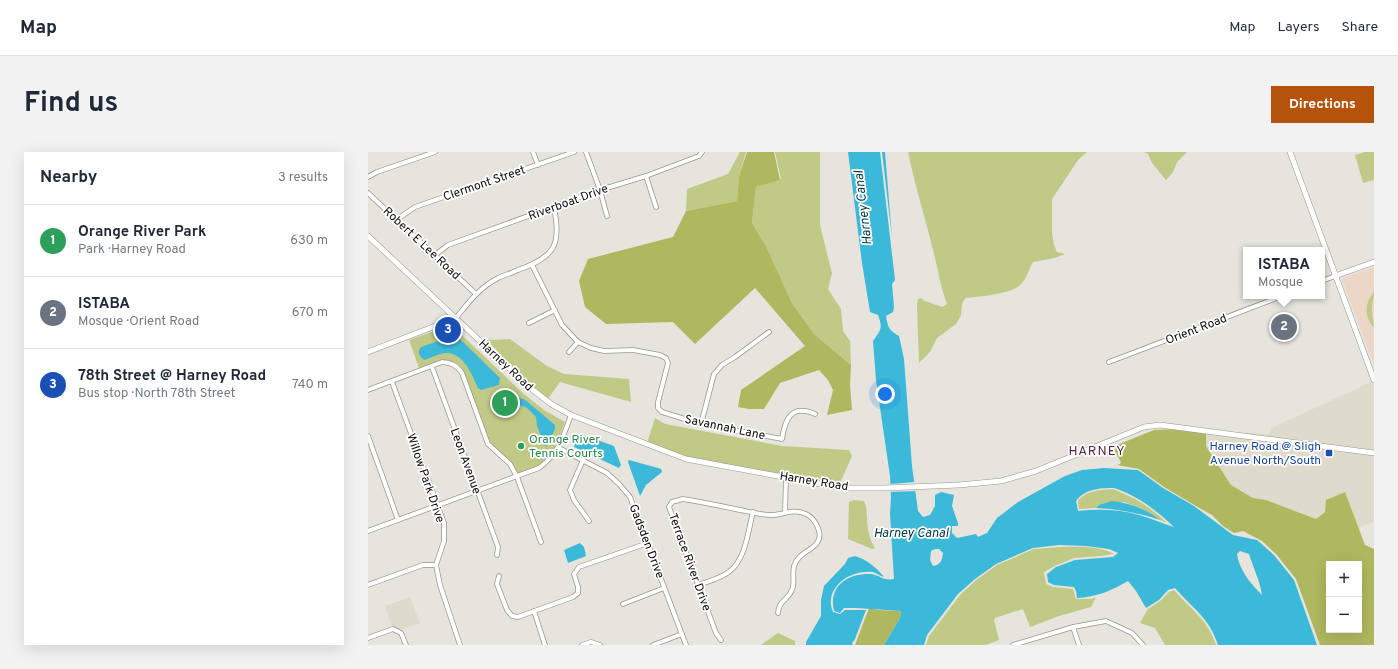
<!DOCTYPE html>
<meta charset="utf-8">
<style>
body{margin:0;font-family:Overpass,sans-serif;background:#f2f2f3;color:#1f2937}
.controls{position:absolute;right:12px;bottom:12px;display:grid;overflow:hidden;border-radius:0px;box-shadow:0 4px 16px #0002}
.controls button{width:36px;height:36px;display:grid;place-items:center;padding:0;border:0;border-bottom:1px solid #e0e1e3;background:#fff;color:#1f2937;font:20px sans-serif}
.you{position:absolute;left:517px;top:242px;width:14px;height:14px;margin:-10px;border:3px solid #fff;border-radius:50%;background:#1a73e8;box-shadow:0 0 0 6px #1a73e833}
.badge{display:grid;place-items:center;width:26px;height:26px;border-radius:50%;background:#b45309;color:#fff;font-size:13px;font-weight:700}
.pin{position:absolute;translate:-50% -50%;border:2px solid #fff;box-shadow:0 1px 4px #0006}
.popup{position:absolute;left:875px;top:95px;width:82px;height:52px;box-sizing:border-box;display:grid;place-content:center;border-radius:0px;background:#fff;filter:drop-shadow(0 1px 3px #0005);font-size:13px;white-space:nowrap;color:#747a83}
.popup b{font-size:15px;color:#1f2937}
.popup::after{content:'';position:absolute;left:50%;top:100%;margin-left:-8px;border:8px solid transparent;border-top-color:#fff}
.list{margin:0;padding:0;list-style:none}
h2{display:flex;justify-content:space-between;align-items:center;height:52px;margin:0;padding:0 16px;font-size:17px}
h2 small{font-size:13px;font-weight:400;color:#747a83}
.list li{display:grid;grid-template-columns:26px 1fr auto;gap:12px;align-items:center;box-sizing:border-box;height:72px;padding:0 16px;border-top:1px solid #e0e1e3}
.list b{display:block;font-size:15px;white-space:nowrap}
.list p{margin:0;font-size:13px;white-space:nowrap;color:#747a83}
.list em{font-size:13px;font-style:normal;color:#747a83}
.map{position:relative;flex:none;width:1006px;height:493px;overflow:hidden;border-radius:0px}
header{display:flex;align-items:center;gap:24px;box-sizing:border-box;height:56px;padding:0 20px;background:#fff;border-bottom:1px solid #e0e1e3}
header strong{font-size:19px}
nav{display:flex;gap:22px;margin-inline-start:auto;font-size:14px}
.intro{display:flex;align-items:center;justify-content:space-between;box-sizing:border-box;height:96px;padding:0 24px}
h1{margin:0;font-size:28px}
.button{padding:10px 18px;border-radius:0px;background:#b45309;color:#fff;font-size:14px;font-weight:700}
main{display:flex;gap:24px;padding:0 24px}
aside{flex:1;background:#fff;border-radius:0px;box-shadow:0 4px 16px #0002}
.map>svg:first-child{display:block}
.built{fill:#dfdbcc}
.education{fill:#ebd6c8}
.green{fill:#c1c987}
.forest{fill:#afb85e;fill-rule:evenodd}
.water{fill:#3cb9d8;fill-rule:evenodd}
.pier{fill:#e6e4dd}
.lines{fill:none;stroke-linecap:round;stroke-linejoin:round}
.minor-casing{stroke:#97958e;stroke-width:5.5}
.tertiary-casing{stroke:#97958e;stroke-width:6}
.minor{stroke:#fff;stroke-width:4}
.tertiary{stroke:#fff;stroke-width:5}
.leisure-dot{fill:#2e9e5b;stroke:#fff;stroke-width:1.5}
.transit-dot{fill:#1a4fb4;stroke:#fff;stroke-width:1.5}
.labels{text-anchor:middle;stroke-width:3.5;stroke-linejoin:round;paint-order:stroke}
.street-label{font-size:12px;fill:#0c0b09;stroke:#fff}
.leisure-label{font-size:12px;fill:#27864d;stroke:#fff;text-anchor:start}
.transit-label{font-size:12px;fill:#164399;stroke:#fff;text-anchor:end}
.water-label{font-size:13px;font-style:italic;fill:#003946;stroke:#fff}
.neighbourhood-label{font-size:13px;letter-spacing:1px;fill:#5b1c3f;stroke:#fff}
</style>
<header>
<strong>Map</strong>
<nav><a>Map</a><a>Layers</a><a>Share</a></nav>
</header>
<div class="intro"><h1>Find us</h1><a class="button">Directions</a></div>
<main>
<aside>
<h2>Nearby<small>3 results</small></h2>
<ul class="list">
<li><span class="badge" style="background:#2e9e5b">1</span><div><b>Orange River Park</b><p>Park · Harney Road</p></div><em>630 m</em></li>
<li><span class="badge" style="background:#6b7280">2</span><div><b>ISTABA</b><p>Mosque · Orient Road</p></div><em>670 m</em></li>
<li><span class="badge" style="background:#1a4fb4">3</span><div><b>78th Street @ Harney Road</b><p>Bus stop · North 78th Street</p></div><em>740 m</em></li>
</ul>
</aside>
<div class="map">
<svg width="1006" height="493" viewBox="0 0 1006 493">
<rect width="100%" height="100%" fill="#e6e4dd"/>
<g class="built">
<path d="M 1001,222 L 1006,235 L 1006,299 L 861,280 L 901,282 L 903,276 L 1001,231 L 1003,229 L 1000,223 Z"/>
<path d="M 838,281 L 1006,303 L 1006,370 L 990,376 L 977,340 L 948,367 L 898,348 L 885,346 L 863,333 L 852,316 L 838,294 Z"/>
<path d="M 42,445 L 52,471 L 32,478 L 24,475 L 17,454 Z"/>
</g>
<path class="education" d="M 1006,115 L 1006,213 L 974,127 Z"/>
<g class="green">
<path d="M 372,0 L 378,0 L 371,24 L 369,49 L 318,59 L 319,37 L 360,22 Z"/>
<path d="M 407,0 L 452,0 L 452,73 L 464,121 L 460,137 L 473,157 L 475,179 L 482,189 L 483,213 L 446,182 L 424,151 L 398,94 L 384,71 L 388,35 L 413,27 Z"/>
<path d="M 540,0 L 719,0 L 710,8 L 684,47 L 684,81 L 686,93 L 689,100 L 697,102 L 687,106 L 665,110 C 661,117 658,129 651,134 C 642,142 609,145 597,146 L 594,152 L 593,163 L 588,172 L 569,186 L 562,200 L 551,211 L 549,153 L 550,147 L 553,146 L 557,149 L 574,155 L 579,152 C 572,134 570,116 565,98 C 557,65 547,34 540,0 Z"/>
<path d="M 776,0 L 819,0 L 809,10 L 805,20 L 798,28 L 784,11 L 780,2 Z"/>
<path d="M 997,0 L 1006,0 L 1006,28 L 995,31 L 987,3 Z"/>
<path d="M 1006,140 C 1006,147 1003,154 1004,160 C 1004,166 1006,170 1006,176 C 996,165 996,151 1006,140 Z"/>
<path d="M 83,173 L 157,243 L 176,258 L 197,270 C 192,282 188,299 179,308 C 171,316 160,319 150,323 L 121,290 L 96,221 C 94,217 91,212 88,211 C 76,205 62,212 51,216 L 41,188 Z"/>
<path d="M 142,187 L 179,214 L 196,222 L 261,227 L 263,250 L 192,230 L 179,248 L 161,233 L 119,188 Z"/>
<path d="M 287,266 L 297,272 L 414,294 L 481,298 L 484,304 L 472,331 L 411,323 L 327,308 L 279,291 Z"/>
<path d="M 745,337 C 766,345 784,356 799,371 L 792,368 L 773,356 L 756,350 L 731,353 L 728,356 L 711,357 L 710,349 C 718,338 733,338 745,337 Z"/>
<path d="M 486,348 L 496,349 C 499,355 498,358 499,364 C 499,375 501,387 507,396 L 504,397 L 480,387 L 481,350 Z"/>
<path d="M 691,395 C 708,395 730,393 746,402 L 732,404 L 706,406 L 687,414 L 676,420 L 678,432 L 685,435 L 705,437 L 708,447 L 724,447 L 728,445 L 723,455 L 691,464 L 662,475 L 655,457 L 627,466 L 626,468 L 631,488 L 618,493 L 558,493 L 561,484 L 592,443 L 608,428 L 629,413 L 666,397 Z"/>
<path d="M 806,438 C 823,458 839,466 848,493 L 797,493 L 787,476 L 772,471 L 780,457 L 792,449 L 801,440 Z"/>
<path d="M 410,481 L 427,489 L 427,493 L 393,493 Z"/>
</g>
<g class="forest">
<path d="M 379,0 L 406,0 L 412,28 L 388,35 L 384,71 L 398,94 L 424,151 L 446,182 L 483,213 L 482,233 L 484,258 L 459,263 L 465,238 L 460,228 L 451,218 L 412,231 L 396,257 L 381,257 L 370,255 L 373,238 L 437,194 L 387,136 L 327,192 L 305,170 L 238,172 L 217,155 L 211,129 L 220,107 L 305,85 L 318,59 L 369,49 L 371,24 Z"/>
<path d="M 811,277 L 838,281 L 838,294 L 852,316 L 863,333 L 885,346 L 898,348 L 948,367 L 957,360 L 958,348 L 977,340 L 997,393 L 1006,397 L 1006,493 L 952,493 L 928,427 L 908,402 L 894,389 L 875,379 L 866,381 L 855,374 L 844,363 L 833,357 L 796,335 L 771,317 L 749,313 L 752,312 L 753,310 L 744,295 L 786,278 ZM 961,412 L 991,412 L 991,478 L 961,478 Z"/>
<path d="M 501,456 L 510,458 L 533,459 L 532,466 L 516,493 L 487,493 Z"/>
</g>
<g class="water">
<path d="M 480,0 L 512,0 L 526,119 L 527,128 L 524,132 L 526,155 L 525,160 L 518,164 C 520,176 521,178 531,184 L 536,207 L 544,314 L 550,359 L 555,365 L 562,363 L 567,354 L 567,343 L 573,340 L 586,343 L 584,354 L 590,371 L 590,374 L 584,374 L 584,381 L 589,386 L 608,382 L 610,385 L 619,381 L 629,366 L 650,350 L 697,324 L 714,318 L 736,316 L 770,318 L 795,336 L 826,354 L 865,383 L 889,388 L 906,403 L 926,428 L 949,493 L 850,493 C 841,465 825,457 807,436 L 800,438 L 791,448 L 778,456 L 768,439 L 760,429 C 743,439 728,445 709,446 L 708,439 L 706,435 L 686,433 L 680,430 L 679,422 L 688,415 L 707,408 L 745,405 L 750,401 L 741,397 L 718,394 L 691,393 L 665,396 L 628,412 L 607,427 L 590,442 L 559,483 L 556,493 L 516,493 L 532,466 L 533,459 L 488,456 L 476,456 L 472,461 L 466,459 C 460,434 480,421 503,422 C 512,423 514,429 526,427 L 522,362 L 523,346 L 522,324 L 508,228 L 505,189 C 513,178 515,176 510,163 L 502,160 L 494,111 ZM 746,336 C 770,344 788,358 806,375 C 795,372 783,366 771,363 C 751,357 730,357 710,359 L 708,349 C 717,337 731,336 746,336 ZM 567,397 L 571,397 L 575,401 C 574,408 573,413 565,414 L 562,408 L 563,399 ZM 872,399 L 881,402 C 885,415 892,429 894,443 C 883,432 871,418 869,402 Z"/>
<path d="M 514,0 L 517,0 L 524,86 Z"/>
<path d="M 82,185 L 91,186 L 132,226 L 131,233 L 113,238 L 110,236 C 104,223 96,200 77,201 C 70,202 62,206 56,208 C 51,203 49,201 53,195 Z"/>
<path d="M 151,246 L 156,247 L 187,273 L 187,277 L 179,294 L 177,294 L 169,274 L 168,265 L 158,255 L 153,254 L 149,248 Z"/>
<path d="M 213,282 L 246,294 L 253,313 L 251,316 L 206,295 L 209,285 Z"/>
<path d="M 261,308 L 290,316 L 293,317 L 294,320 L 278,333 L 272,344 L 260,310 Z"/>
<path d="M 744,349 C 763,351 778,357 792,368 C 771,361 750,357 728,356 L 731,353 Z"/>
<path d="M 212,391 L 216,395 L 218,404 L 200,411 L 196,398 Z"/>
<path d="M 487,404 C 498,407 509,416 516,425 C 512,424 508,421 505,420 C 482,417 455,436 465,460 L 472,462 L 477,458 L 498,458 L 487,487 L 484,491 L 485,493 L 438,493 L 438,490 L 453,464 L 453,448 L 456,434 L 477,412 L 480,406 Z"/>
</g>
<path class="pier" d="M 548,330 L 549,339 L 521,340 L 521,332 Z"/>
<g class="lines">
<g class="minor-casing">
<g id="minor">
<path d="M 165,0 L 170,13"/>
<path d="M 218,0 L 232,38 L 239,64"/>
<path d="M 278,24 L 288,55"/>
<path d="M 0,25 L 9,20 L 67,0"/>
<path d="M 0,41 L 108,142"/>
<path d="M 28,68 L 47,55 L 206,0"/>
<path d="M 67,103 L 80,93 L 232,38 L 278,24 L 331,4 L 334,0"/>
<path d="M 164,113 L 194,173 L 210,190 L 223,196 L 236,199 L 265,198 L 292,203 L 298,206 L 300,211 L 290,250 L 290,256 L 294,260 L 333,272 L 414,287 C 417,267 423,252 447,262"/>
<path d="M 954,129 L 967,124"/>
<path d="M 88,166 C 101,150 111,136 130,126 C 136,123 144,121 150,118 C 186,105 194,94 186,56"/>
<path d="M 161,171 L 187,158"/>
<path d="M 201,200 L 210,190"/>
<path d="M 741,210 L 914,144"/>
<path d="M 64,215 L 130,395 L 129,403"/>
<path d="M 24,230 L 76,371 L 76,389 L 68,413 L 72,433 L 92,493"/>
<path d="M 0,238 L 74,210 C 84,211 88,213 94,221 L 120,292 L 142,312 L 149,325 L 173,390"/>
<path d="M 333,272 L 346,222 L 354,213 L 367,205 L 401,180"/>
<path d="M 0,284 L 30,368"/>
<path d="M 191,296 L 239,321 L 251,332 L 262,345 L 318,493"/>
<path d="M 215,308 L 202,338 L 206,348 L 221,369"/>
<path d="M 417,360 L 418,325"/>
<path d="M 0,379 L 171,316 C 192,300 194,287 203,263"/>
<path d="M 131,424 L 129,432 L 139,458 L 144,464 L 150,465 L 205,445 L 210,441 L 210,435 L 206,422 L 211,415 L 280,391"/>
<path d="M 0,433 L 55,413 L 68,413"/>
<path d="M 331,433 C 341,429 354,426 362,419 C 378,406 380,379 385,360"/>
<path d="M 255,452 L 296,436"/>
<path d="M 166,459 L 177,493"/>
<path d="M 705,475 L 711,493"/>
<path d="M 0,486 L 25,477 L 33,481 L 38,493"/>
<path d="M 353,488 L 348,481 L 301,355 L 304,350 L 315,347 C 334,350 353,354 372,358 C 382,360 393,363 403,363 C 416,363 424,356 438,362 C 447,366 456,382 449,391 C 442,400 431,400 426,414 C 424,422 427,431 424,438 C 420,448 411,448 410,461"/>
<path d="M 214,493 L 223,490 L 232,493"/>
<path d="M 285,493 L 314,482"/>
<path d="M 645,493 L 705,475 L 738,469 L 764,481 L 775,493"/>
</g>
</g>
<g class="tertiary-casing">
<g id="tertiary">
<path d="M 922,0 L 1006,228"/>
<path d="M 0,84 L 160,234 L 183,252 L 203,263 L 318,307 L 463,334 L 481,336 L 516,336 L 591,333 L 633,329 L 668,319 L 776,275 L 792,273 L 1006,301"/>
<path d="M 967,124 L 1006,110"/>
<path d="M 0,200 L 88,166"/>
</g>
</g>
<use href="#minor" class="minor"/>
<use href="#tertiary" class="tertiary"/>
</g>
<circle class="leisure-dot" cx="153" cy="294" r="4"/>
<rect class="transit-dot" x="957" y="297" width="8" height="8" rx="2"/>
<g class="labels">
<g class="street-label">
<text transform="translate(116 31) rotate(-19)" y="4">Clermont Street</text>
<text transform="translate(200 50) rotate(-20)" y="4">Riverboat Drive</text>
<text transform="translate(54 91) rotate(43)" y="4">Robert E Lee Road</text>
<text transform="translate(828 177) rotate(-21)" y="4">Orient Road</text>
<text transform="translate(138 213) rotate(43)" y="4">Harney Road</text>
<text transform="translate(357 275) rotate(12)" y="4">Savannah Lane</text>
<text transform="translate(98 309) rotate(70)" y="4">Leon Avenue</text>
<text transform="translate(58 326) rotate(71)" y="4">Willow Park Drive</text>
<text transform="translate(446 329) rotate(9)" y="4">Harney Road</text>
<text transform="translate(279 389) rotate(69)" y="4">Gadsden Drive</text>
<text transform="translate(322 410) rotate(70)" y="4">Terrace River Drive</text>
</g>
<g class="leisure-label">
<text x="161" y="291">Orange River<tspan x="161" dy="14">Tennis Courts</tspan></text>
</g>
<g class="transit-label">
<text x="953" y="298">Harney Road @ Sligh<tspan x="953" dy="14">Avenue North/South</tspan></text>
</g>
<g class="water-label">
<text transform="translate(494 56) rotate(-97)" y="5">Harney Canal</text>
<text x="543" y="385">Harney Canal</text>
</g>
<g class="neighbourhood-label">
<text x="729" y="303">HARNEY</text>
</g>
</g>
</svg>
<div class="controls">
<button>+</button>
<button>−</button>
</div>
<div class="you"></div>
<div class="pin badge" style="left:137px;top:251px;background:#2e9e5b">1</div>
<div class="pin badge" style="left:916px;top:175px;background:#6b7280">2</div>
<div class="popup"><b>ISTABA</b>Mosque</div>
<div class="pin badge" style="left:80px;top:178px;background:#1a4fb4">3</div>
</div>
</main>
